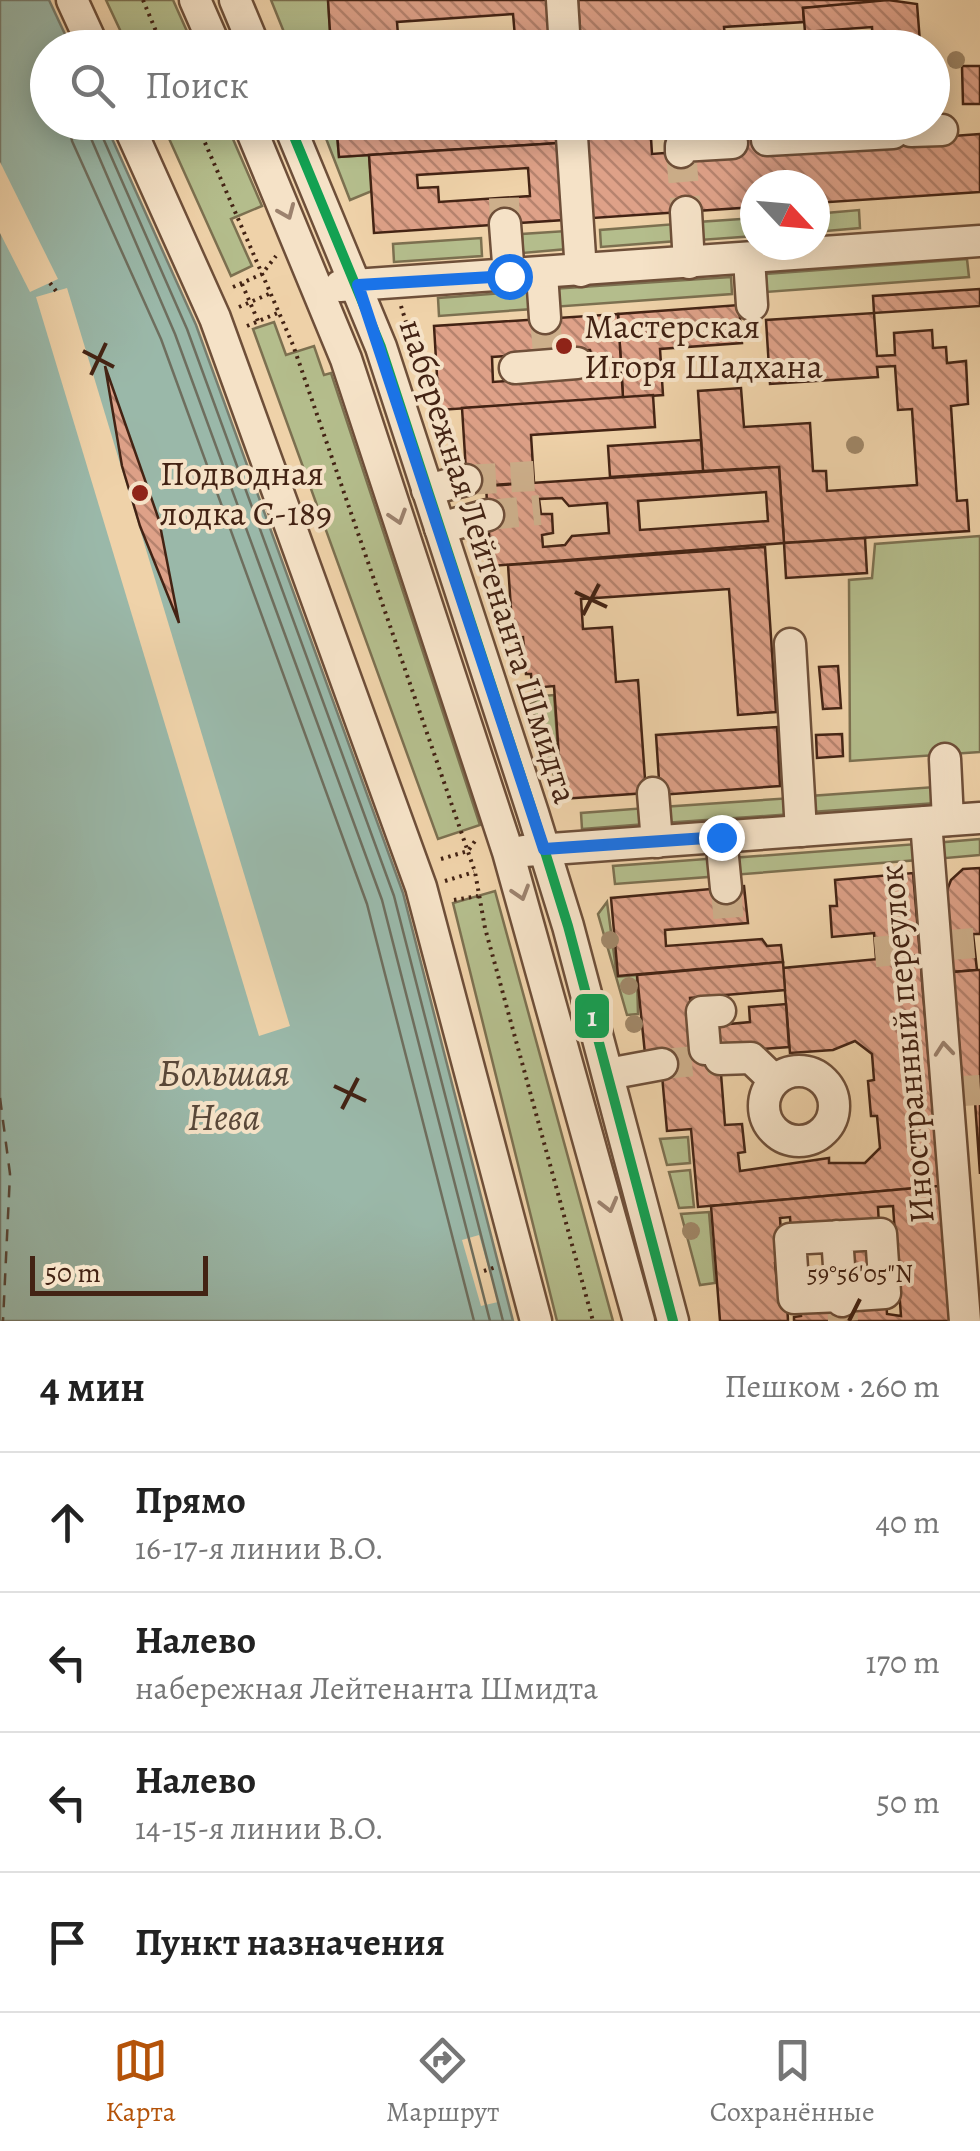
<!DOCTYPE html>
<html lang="ru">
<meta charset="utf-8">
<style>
body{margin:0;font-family:Alegreya,serif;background:#f2f2f2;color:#222}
.compass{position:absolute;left:740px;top:170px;width:90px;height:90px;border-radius:50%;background:#fff;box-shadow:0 5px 25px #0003;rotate:116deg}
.scale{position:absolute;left:30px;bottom:25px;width:178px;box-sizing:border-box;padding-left:10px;border:5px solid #432314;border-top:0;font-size:28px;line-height:35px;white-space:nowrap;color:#432314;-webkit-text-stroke:8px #f5e2c7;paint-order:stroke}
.stop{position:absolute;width:30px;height:30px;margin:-22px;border:8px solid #1a73e8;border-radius:50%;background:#fff}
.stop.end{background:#1a73e8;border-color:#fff;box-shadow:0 2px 10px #0008}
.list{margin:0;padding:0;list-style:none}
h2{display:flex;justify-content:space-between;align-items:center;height:130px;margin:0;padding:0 40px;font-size:42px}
h2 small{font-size:32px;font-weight:400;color:#767676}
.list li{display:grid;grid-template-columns:65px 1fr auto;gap:30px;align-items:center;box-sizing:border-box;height:140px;padding:0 40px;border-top:2px solid #e0e0e0}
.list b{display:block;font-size:38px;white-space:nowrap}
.list p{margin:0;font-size:32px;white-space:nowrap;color:#767676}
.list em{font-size:32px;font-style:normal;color:#767676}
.icon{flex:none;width:55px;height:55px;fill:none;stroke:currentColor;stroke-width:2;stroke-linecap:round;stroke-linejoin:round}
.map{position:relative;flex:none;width:980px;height:1321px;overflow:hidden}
.search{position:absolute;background:#fff;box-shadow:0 5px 25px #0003;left:30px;right:30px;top:30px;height:110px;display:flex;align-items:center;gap:25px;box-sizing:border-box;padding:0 35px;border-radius:55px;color:#767676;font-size:38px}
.sheet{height:690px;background:#fff}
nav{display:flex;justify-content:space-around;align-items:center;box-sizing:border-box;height:140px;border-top:2px solid #e0e0e0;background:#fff;font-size:28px;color:#767676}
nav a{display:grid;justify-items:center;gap:5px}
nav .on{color:#b45309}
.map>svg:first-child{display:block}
.green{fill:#b4bd8c;stroke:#7c7050;stroke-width:2.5}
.water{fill:#9ab8a9;stroke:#777c6d;stroke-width:2.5}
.pier{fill:#efd2a9}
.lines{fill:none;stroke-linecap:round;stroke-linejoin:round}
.shore{stroke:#6e6e5e;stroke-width:2.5}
.ferry{stroke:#594839;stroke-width:2.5;stroke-dasharray:12 10;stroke-linecap:butt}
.building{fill:url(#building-back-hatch);stroke:#432314;stroke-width:2.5;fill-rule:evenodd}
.minor-tunnel{stroke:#cdaf8b;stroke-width:30;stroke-dasharray:30 15;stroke-linecap:butt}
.minor-casing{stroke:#6e4f39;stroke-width:35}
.path{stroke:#432314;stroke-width:4;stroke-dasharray:2.5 5;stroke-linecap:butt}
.minor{stroke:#f5e2c7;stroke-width:30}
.bus-1-casing{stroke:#f5e2c7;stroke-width:18}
.bus-1{stroke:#13a152;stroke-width:10}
.tree{fill:#a08768}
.oneway{stroke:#9c826e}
.route{stroke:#1a73e8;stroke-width:12}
.ticks{fill:none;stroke:#432314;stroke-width:4}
.poi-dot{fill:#8f2418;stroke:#f5e2c7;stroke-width:4}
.labels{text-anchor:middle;stroke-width:8;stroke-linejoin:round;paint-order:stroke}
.poi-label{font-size:35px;fill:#432314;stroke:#f5e2c7;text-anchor:start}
.street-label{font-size:35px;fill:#432314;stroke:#f5e2c7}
.water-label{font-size:38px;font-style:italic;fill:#594839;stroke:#f5e2c7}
.ticks-label{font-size:25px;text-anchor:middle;fill:#432314;stroke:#f5e2c7;stroke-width:8;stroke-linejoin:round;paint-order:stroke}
.line-badge{stroke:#f5e2c7;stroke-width:4}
.badge-label{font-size:28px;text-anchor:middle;font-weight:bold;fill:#fff}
</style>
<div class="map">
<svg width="980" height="1321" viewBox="0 0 980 1321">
<defs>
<pattern id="building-back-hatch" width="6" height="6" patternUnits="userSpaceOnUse" patternTransform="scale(2.5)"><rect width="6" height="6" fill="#dea188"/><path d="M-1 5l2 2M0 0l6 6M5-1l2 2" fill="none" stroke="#b6836e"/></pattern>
</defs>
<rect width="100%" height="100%" fill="#efd2a9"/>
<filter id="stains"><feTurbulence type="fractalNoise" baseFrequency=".002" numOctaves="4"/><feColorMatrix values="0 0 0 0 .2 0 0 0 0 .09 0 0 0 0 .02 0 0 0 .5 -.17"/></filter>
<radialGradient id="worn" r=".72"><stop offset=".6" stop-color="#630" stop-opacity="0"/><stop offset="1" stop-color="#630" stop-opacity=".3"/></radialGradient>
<g class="green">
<path d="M 106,0 L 173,0 L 194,47 L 128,47 Z"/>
<path d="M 271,0 L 328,0 L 331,47 L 290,47 Z"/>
<path d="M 162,123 L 226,123 L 262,206 L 231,219 L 252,266 L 231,276 Z"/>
<path d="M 320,123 L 336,123 L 339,157 L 369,155 L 372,191 L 350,200 Z"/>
<path d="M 859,210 L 860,228 L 815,232 L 815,214 Z"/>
<path d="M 755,218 L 755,236 L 700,240 L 698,222 Z"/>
<path d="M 676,224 L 677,241 L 601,247 L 600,230 Z"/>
<path d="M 566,231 L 567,249 L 523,253 L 522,234 Z"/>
<path d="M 481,238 L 482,256 L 394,262 L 393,244 Z"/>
<path d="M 967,259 L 969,277 L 766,292 L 765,274 Z"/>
<path d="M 731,277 L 732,294 L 552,307 L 551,289 Z"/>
<path d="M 531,291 L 533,309 L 439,316 L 438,298 Z"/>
<path d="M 274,322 L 286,355 L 314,346 L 324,375 L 331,373 L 480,825 L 438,839 L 253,329 Z"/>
<path d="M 980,536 L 980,752 L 850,761 L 849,580 L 872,578 L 875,544 Z"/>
<path d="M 554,695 L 560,778 L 555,779 L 531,704 L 542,696 Z"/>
<path d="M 935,787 L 937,803 L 811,812 L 810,796 Z"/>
<path d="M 792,798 L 793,814 L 663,823 L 662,807 Z"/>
<path d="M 646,808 L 647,824 L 582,829 L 581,813 Z"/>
<path d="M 980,839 L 980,855 L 935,859 L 934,843 Z"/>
<path d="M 917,844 L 918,860 L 732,875 L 731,858 Z"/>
<path d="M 719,858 L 721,876 L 615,884 L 613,866 Z"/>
<path d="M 495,891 L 613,1321 L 557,1321 L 453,903 Z"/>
<path d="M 607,902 L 617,977 L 637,975 L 638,1014 L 627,1015 L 598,914 Z"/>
<path d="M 688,1137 L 690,1163 L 667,1165 L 660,1139 Z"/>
<path d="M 690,1170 L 694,1207 L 679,1208 L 669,1172 Z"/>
<path d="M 709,1212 L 715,1283 L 700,1285 L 681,1214 Z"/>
</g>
<path class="water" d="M 0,0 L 49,0 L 71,47 L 48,48 L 48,122 L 105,123 L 196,325 L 403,893 L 513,1321 L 0,1321 Z"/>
<g class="pier">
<path d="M 0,162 L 58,279 L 30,292 L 0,233 Z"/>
<path d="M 67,288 L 290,1026 L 259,1036 L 36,297 Z"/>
<path d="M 479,1235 L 498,1302 L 481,1306 L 462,1240 Z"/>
</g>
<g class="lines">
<g class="shore">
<path d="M 69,122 L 72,141 L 161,339 L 367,904 L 474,1321"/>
<path d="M 84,122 L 175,334 L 382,900 L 490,1321"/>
<path d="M 96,122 L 187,329 L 394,896 L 503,1321"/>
</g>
<path class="ferry" d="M 0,1098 L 10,1174 L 3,1321"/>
</g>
<g class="building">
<path d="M 328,0 L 549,0 L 552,48 L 516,48 L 513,14 L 397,22 L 399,48 L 331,48 Z"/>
<path d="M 578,0 L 888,0 L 888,2 L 803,8 L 804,22 L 724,27 L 726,48 L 581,48 Z"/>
<path d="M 888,0 L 917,4 L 920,42 L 906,43 L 906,48 L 873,48 L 872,27 L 805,32 L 803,8 Z"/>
<path d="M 795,37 L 796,48 L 726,48 L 725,41 Z"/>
<path d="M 962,66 L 980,66 L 980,104 L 963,104 Z"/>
<path d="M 336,122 L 557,122 L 559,143 L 339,157 Z"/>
<path d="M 586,122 L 650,122 L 652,154 L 732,148 L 731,122 L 801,122 L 801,132 L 912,139 L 980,134 L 980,192 L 815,203 L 815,185 L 755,185 L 755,207 L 593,218 Z"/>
<path d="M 559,143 L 564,220 L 374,233 L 369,155 ZM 528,168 L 530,196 L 439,202 L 438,187 L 418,188 L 417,175 Z"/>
<path d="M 980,289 L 980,306 L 874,313 L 873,296 Z"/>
<path d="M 739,305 L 742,343 L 660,349 L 663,395 L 623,398 L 618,314 Z"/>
<path d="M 874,313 L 877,356 L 895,355 L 894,333 L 932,330 L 933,348 L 946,347 L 947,363 L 966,361 L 968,404 L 951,406 L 957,501 L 967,500 L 969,531 L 784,543 L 779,467 L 703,471 L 698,391 L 741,388 L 744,427 L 810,423 L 813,471 L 826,471 L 827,491 L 917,485 L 912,409 L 898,410 L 895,366 L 877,367 L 878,377 L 770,384 L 766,320 Z"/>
<path d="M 618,314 L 623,398 L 439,410 L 434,326 ZM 590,350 L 596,375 L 493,382 L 492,357 Z"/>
<path d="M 105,366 L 159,520 L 179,623 L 140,526 L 122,466 Z"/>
<path d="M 653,395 L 655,427 L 531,435 L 534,482 L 467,487 L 462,408 Z"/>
<path d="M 701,440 L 703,471 L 610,477 L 608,446 Z"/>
<path d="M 779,467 L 784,543 L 491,566 L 486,486 ZM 766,492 L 768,521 L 640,530 L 638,501 ZM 562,498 L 569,506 L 607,503 L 609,533 L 572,536 L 565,545 L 543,547 L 542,535 L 553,533 L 552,514 L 541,514 L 539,499 Z"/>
<path d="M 865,538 L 867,573 L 786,578 L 784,543 Z"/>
<path d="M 765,547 L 776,712 L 738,715 L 729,589 L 581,599 L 583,629 L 612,627 L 616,682 L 638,680 L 646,793 L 562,799 L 554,686 L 532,688 L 531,674 L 526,674 L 523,637 L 513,638 L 508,565 Z"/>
<path d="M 838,666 L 841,708 L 823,709 L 819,667 Z"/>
<path d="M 777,727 L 780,786 L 660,795 L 656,735 Z"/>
<path d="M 842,734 L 843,756 L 817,758 L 816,735 Z"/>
<path d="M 980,868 L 980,934 L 973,934 L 977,970 L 953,972 L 946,893 L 951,880 L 963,869 Z"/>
<path d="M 913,873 L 920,955 L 876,959 L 874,933 L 832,937 L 830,906 L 837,906 L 835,880 Z"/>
<path d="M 744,886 L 748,923 L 665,930 L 666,946 L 762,939 L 767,946 L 781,945 L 783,962 L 618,976 L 611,898 Z"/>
<path d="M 920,955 L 939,1186 L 698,1207 L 691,1129 L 667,1131 L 660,1053 L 719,1048 L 725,1125 L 742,1124 L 745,1152 L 738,1153 L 740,1171 L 829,1158 L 829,1163 L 865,1163 L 880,1148 L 877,1116 L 871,1116 L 868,1081 L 874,1080 L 872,1054 L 855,1041 L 833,1050 L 790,1053 L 783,968 Z"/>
<path d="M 783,962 L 785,990 L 690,998 L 694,1050 L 645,1054 L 637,975 Z"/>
<path d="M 977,970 L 980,970 L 980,1174 L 975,1102 L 964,1103 L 953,972 Z"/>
<path d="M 786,1004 L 789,1047 L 721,1052 L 719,1025 L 750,1022 L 749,1007 Z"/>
<path d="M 939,1186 L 951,1321 L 794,1321 L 794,1317 L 801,1316 L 800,1304 L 886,1298 L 887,1314 L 901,1316 L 893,1206 L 878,1207 L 879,1225 L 791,1231 L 790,1217 L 780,1218 L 783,1262 L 775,1263 L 779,1302 L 787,1301 L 788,1321 L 720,1321 L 711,1206 Z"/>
<path d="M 871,1244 L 873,1289 L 845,1291 L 843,1246 Z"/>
</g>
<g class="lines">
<g class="minor-tunnel">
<path d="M 681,152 L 686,212"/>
<path d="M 504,198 L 505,224"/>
<path d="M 545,318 L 548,353"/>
<path d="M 466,480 L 534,476"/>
<path d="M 488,515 L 540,510"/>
<path d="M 726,888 L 729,925"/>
<path d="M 951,945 L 974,943"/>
<path d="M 875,952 L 919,948"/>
<path d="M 662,1064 L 720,1059"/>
<path d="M 963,1091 L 980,1090"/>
<path d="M 842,1301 L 843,1321"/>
</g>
<g class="minor-casing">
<g id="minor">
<path d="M 72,0 L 94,48"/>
<path d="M 195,0 L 216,48"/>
<path d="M 235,0 L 255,48"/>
<path d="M 562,0 L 565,48"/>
<path d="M 127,122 L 215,318 L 421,887 L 536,1321"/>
<path d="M 248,122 L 346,359 L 508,852 L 639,1321"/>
<path d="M 288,122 L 381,347 L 533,813 L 568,926 L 673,1321"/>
<path d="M 571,122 L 581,271"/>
<path d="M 911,131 L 942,130"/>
<path d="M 767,140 L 893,133"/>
<path d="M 681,152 L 681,146 L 732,143"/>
<path d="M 686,212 L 689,263"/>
<path d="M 505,224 L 509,276"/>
<path d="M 749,259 L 752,305"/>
<path d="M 542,274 L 545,318"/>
<path d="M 340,286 L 980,241"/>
<path d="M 515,368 L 577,363"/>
<path d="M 427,490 L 466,480"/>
<path d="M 440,528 L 488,515"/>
<path d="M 790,644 L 801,831"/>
<path d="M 945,759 L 948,820"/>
<path d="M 653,793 L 657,842"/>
<path d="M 926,822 L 965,1321"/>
<path d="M 721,837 L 726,888"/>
<path d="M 524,851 L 980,818"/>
<path d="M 705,1049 L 702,1012 L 720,1011"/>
<path d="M 720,1059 L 751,1058 L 774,1080"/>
<circle cx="799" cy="1106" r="35"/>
<path d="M 608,1074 L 662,1064"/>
<path d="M 837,1236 L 841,1296 L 885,1293 L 881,1234 L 790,1239 L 794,1298 L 841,1296 L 842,1301"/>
</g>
</g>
<g class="path">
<path d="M 143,0 L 163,48"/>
<path d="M 196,122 L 293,345 L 475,872 L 485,928 L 593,1321"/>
<path d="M 50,283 L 56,291"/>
<path d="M 242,284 L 258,321"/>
<path d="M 233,287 L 262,274 L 276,256"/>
<path d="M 401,306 L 406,322"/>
<path d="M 239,307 L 271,293"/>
<path d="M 247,326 L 280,312"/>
<path d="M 523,700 L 539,688"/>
<path d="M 441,859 L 468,851 L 477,838"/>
<path d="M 445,881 L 474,872"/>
<path d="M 454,900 L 478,896"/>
<path d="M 484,1271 L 496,1267"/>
</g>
<use href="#minor" class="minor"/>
<g class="bus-1-casing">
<path id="bus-1" d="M 288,122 L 381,347 L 533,813 L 568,926 L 673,1321"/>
</g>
<use href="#bus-1" class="bus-1"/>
</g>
<g class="tree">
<circle cx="956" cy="60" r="9"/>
<circle cx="855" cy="445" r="9"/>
<circle cx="610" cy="940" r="9"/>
<circle cx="629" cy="986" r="9"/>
<circle cx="634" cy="1024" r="9"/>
<circle cx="691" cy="1231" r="9"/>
</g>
<defs><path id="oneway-chevron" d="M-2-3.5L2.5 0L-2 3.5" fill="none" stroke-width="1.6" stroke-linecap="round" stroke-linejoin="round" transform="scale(2.5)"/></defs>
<g class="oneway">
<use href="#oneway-chevron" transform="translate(287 212) rotate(67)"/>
<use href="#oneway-chevron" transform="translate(398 517) rotate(72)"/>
<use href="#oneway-chevron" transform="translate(521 893) rotate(73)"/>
<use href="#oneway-chevron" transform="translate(944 1049) rotate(-95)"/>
<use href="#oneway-chevron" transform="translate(609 1205) rotate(75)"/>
</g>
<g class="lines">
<path class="route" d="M 509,276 L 358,285 L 544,849 L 721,837"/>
</g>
<path class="ticks" d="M 83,351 L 114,367M 91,375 L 106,343M 575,592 L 607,607M 583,615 L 599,584M 334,1086 L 366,1101M 342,1109 L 358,1078M 849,1321 L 860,1299"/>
<g class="poi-dot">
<circle cx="564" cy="346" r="10"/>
<circle cx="140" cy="493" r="10"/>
</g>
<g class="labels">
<g class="poi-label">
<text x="584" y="338">Мастерская<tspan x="584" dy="40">Игоря Шадхана</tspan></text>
<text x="160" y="485">Подводная<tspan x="160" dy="40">лодка С-189</tspan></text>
</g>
<g class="street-label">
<text transform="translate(489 561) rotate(72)" y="12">набережная Лейтенанта Шмидта</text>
<text transform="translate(906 1044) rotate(-95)" y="12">Иностранный переулок</text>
</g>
<g class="water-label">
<text x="224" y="1086">Большая<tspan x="224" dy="44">Нева</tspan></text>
</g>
</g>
<g class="ticks-label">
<text x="860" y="1282">59°56'05"N</text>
</g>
<rect class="line-badge" x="573" y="992" width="38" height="48" rx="10" fill="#13a152"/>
<g class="badge-label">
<text x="592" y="1026">1</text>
</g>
<rect width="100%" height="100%" filter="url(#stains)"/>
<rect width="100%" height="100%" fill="url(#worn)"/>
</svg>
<svg class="compass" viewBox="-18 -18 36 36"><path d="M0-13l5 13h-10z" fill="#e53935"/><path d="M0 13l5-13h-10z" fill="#767676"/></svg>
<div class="scale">50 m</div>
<div class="stop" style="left:509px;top:276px"></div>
<div class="stop end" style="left:721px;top:837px"></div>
<div class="search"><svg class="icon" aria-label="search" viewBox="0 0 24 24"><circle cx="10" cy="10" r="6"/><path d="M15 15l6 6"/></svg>Поиск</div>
</div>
<section class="sheet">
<h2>4 мин<small>Пешком · 260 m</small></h2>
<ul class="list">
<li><svg class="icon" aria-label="ahead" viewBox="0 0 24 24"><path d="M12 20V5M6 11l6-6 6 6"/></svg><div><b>Прямо</b><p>16-17-я линии В.О.</p></div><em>40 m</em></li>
<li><svg class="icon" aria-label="left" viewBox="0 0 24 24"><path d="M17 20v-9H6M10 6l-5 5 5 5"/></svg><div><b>Налево</b><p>набережная Лейтенанта Шмидта</p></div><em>170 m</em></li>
<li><svg class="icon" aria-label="left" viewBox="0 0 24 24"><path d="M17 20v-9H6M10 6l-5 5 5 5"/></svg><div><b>Налево</b><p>14-15-я линии В.О.</p></div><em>50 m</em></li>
<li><svg class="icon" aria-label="arrive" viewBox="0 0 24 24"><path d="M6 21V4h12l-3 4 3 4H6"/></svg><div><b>Пункт назначения</b></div></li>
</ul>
</section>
<nav>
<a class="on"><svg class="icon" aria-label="map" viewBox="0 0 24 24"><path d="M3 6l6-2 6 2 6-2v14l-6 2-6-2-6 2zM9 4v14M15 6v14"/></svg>Карта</a>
<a><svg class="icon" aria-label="directions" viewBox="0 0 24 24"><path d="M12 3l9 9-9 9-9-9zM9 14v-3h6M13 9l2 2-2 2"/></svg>Маршрут</a>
<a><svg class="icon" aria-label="saved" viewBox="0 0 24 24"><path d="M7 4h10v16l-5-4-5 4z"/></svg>Сохранённые</a>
</nav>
